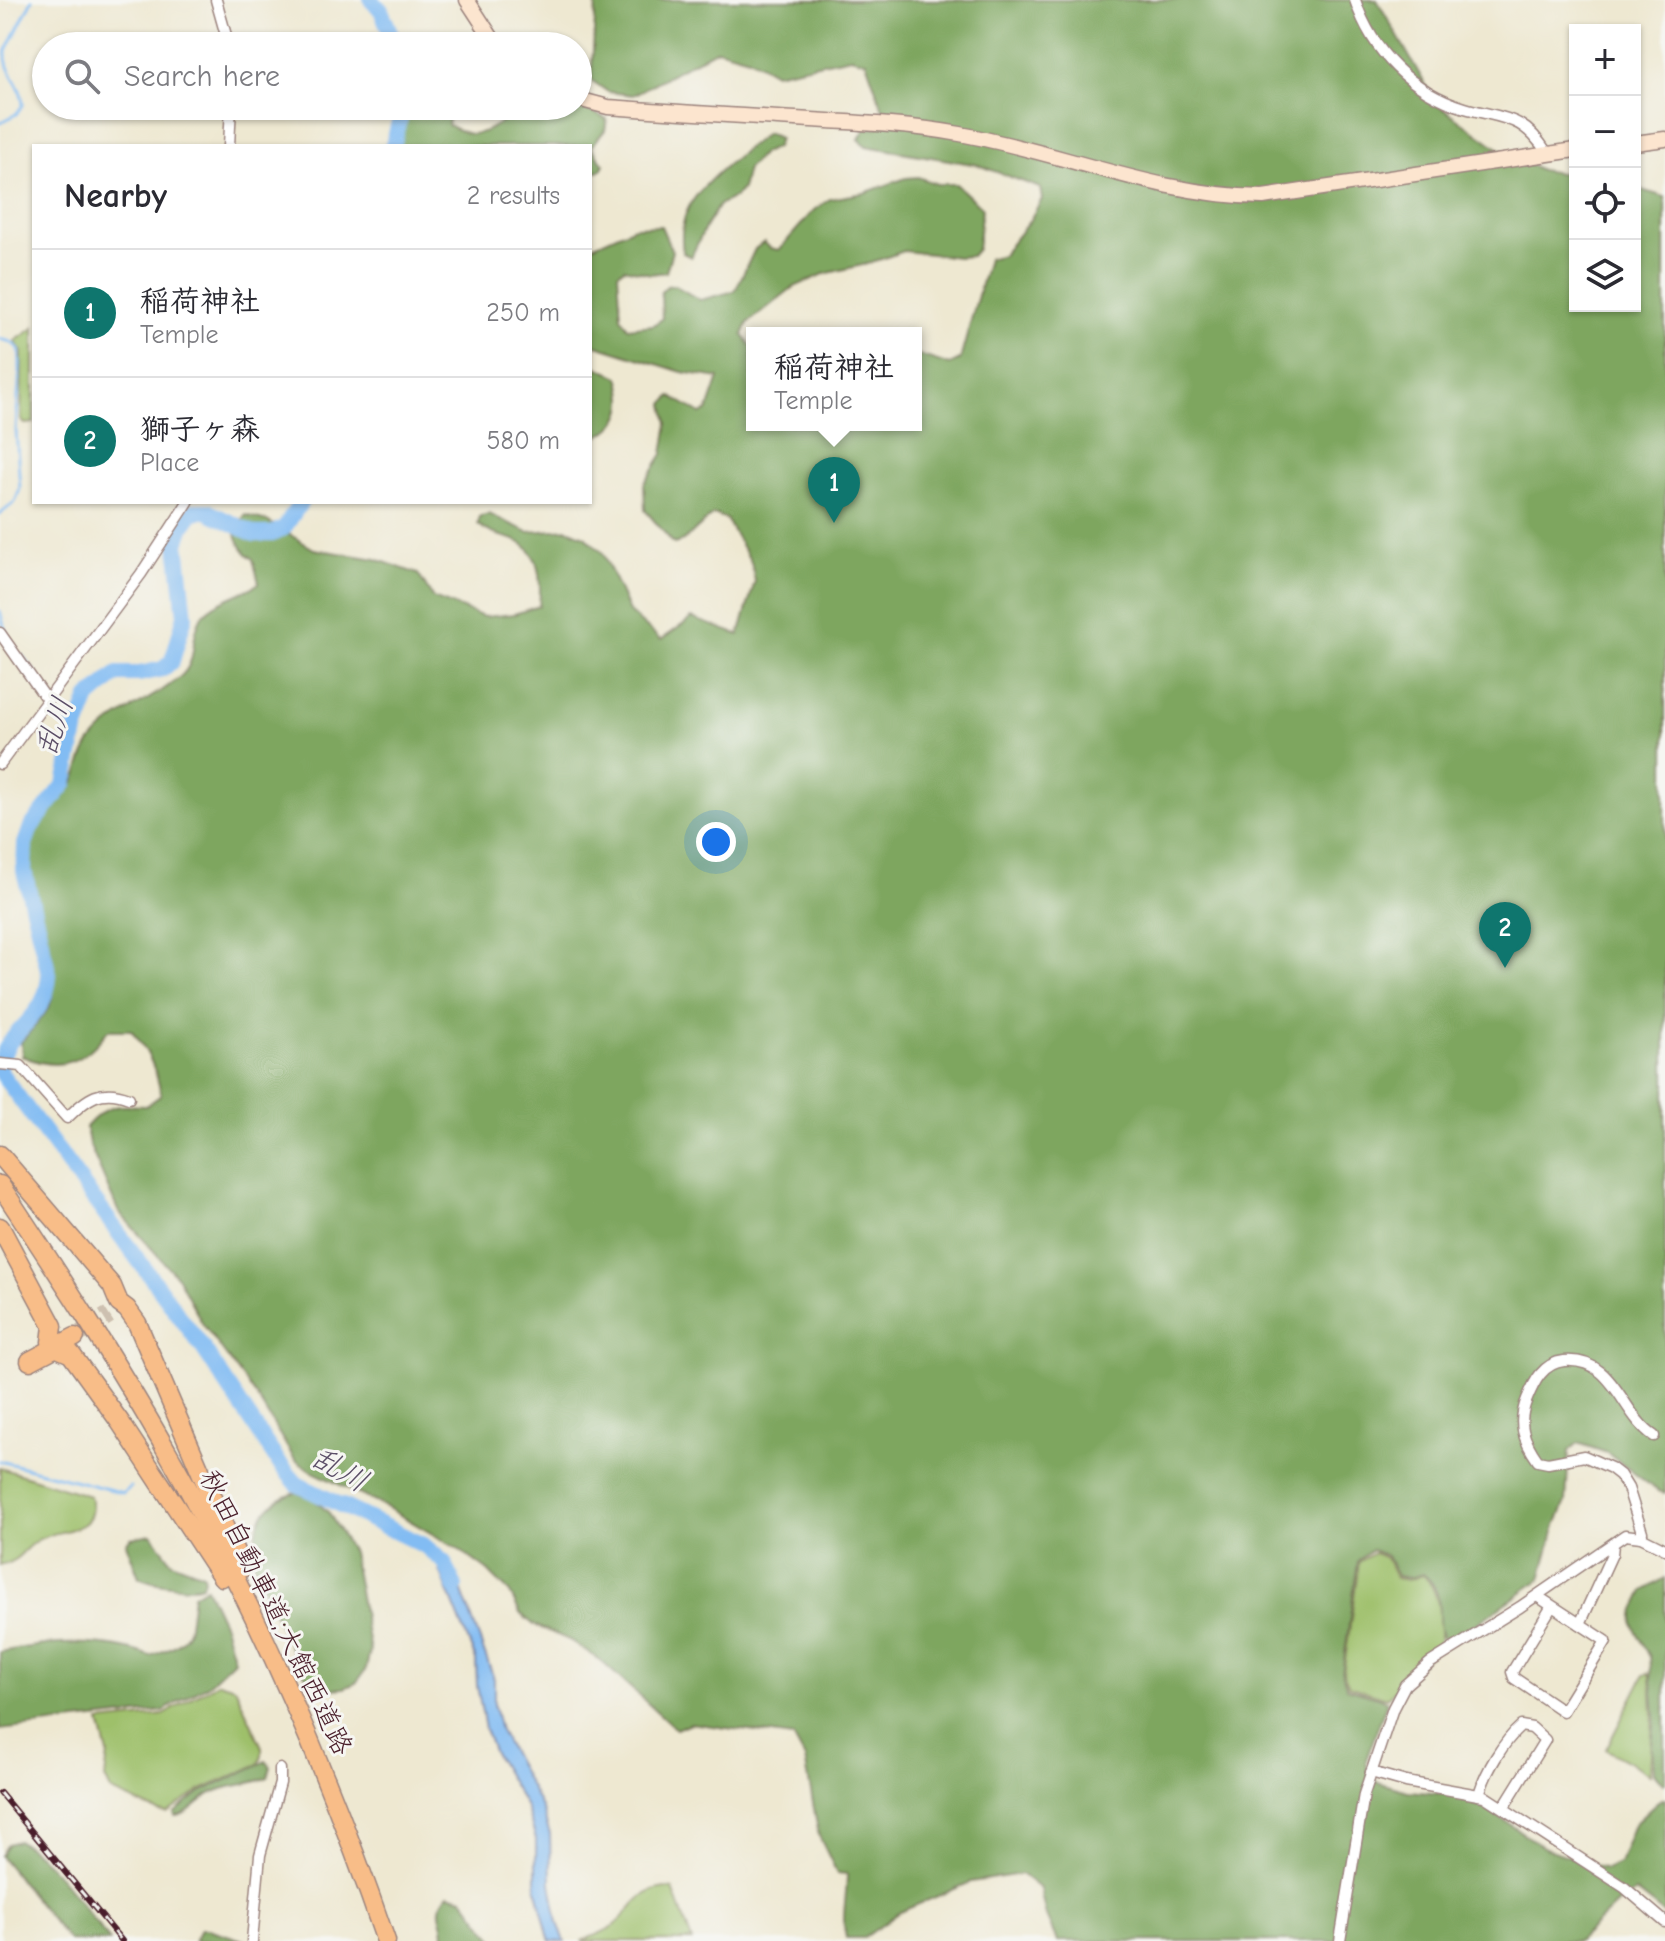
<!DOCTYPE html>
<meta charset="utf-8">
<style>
body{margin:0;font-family:"Comic Neue","Klee One",sans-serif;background:#f2f2f3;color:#2b2b33}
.controls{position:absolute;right:24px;top:24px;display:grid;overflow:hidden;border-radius:0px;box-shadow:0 2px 6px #0004}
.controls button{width:72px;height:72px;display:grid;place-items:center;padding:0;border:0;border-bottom:2px solid #e1e1e2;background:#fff;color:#2b2b33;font:40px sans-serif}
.you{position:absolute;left:716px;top:842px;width:28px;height:28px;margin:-20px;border:6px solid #fff;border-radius:50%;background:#1a73e8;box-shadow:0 0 0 12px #1a73e833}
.badge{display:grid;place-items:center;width:52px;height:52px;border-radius:50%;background:#0f766e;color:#fff;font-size:26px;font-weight:700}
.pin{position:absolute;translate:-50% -66px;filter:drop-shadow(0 2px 4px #0008)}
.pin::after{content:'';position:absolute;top:42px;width:28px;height:24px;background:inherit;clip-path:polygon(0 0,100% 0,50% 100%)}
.popup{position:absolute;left:746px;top:327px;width:176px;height:104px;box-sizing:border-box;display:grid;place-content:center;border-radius:0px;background:#fff;filter:drop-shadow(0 2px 6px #0005);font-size:26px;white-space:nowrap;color:#7c7c81}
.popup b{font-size:30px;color:#2b2b33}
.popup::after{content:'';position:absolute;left:50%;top:100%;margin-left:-16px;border:16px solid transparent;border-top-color:#fff}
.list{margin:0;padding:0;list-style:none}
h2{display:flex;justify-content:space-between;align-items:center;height:104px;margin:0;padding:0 32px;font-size:34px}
h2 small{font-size:26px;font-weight:400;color:#7c7c81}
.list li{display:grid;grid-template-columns:52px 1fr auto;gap:24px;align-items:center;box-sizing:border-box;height:128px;padding:0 32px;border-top:2px solid #e1e1e2}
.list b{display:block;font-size:30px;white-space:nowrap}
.list p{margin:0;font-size:26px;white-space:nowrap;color:#7c7c81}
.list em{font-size:26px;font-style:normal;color:#7c7c81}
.icon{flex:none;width:44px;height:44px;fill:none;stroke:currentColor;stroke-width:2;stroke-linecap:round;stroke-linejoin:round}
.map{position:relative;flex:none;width:1665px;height:1941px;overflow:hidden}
.search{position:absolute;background:#fff;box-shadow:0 2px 6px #0004;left:32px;top:32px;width:560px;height:88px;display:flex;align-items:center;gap:20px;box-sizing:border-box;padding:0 28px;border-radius:44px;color:#7c7c81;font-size:30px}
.panel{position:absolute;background:#fff;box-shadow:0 2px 6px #0004;left:32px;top:144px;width:560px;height:360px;border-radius:0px}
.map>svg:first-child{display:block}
.green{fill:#9ec06a;stroke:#74704a;stroke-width:2}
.forest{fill:#7ea65e;stroke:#646244;stroke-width:2}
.water{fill:#82bcf3;stroke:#666e8f;stroke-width:2}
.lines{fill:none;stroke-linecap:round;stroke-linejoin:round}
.stream{stroke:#82bcf3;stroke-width:3}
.river{stroke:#82bcf3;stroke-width:16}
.highway-tunnel{stroke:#cdc0b0;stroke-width:18;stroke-dasharray:18 9;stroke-linecap:butt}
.street-casing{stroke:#9c847e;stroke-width:13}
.secondary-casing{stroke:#9c847e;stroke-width:17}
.highway-casing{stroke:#9c847e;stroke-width:21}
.street{stroke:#fff;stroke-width:10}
.secondary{stroke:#fce5cf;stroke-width:14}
.highway{stroke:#f8bd88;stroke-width:18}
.rail-casing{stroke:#4a1f2b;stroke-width:6}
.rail{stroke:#f6f6f2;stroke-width:3;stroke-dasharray:9;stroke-linecap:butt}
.labels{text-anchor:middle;stroke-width:6;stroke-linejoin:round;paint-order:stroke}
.street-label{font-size:28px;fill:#4a1f2b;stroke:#f6f6f2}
.water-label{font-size:30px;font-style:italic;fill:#5b4e67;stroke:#f6f6f2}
</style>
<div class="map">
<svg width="1665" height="1941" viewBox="0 0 1665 1941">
<rect width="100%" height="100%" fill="#f6f6f2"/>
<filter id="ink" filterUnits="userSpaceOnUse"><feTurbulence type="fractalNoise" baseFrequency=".0125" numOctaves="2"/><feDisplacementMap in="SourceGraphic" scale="16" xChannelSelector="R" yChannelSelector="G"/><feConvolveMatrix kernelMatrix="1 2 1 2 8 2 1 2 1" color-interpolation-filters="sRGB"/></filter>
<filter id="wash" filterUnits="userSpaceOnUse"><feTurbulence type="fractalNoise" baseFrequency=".006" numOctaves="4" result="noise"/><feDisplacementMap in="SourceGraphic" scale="32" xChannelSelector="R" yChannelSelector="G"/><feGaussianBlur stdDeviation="1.8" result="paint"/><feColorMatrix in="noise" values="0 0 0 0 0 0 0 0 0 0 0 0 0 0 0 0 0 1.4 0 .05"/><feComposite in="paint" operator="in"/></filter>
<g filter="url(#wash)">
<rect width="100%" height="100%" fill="#eee8d1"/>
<g class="green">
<path d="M 34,328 L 34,423 L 25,424 L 21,420 L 22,352 L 15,341 Z"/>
<path d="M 0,1468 L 90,1496 C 101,1537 58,1526 36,1541 C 19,1552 24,1558 0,1566 Z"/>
<path d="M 1374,1553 L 1386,1558 L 1396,1578 L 1408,1580 L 1423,1575 C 1439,1589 1444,1625 1438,1646 L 1387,1698 L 1349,1686 L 1343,1674 L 1359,1562 Z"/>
<path d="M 1649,1673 L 1651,1676 L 1653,1713 L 1650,1774 L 1606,1749 L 1644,1675 Z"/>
<path d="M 219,1682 L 235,1687 L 262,1747 L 262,1756 L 259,1764 L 199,1791 L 167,1813 L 159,1812 L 111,1791 L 105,1778 L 108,1754 L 100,1722 L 163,1715 Z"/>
<path d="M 665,1888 L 673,1889 L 692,1941 L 582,1941 C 592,1936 604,1933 613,1926 C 634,1910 635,1892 665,1888 Z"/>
</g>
<g class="forest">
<path d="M 594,0 L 1377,0 L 1436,103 L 1498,148 L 1540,170 L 1575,175 L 1575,306 L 1635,306 L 1635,188 L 1665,197 L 1665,1493 L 1658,1491 L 1607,1453 L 1578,1443 L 1569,1451 L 1566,1502 L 1556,1525 L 1541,1579 L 1453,1640 L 1445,1642 C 1431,1623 1450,1594 1423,1574 L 1409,1578 L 1397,1576 L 1387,1556 L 1372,1550 L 1358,1561 L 1342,1674 L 1347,1688 L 1381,1698 L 1387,1702 L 1366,1760 L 1370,1780 L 1408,1791 L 1455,1795 L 1490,1811 L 1545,1848 L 1605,1869 L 1619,1863 L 1634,1824 L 1661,1799 L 1665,1799 L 1665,1915 L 1636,1892 L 1623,1898 L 1578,1941 L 1057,1941 L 1046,1916 L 1040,1889 L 1021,1874 L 971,1882 L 900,1912 L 864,1938 L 846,1938 C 841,1918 847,1896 847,1874 L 837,1873 L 819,1836 L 805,1759 L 793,1737 L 690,1723 L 676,1729 L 601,1661 L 569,1640 L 534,1625 L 520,1613 L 510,1593 L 487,1570 L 458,1549 L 386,1507 L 313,1472 L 295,1460 L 256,1396 L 202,1323 L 178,1278 L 118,1211 L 89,1144 L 86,1127 C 105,1105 117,1104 146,1106 L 161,1095 C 157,1071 147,1048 131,1030 L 108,1030 C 85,1062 60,1073 22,1056 L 21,1042 C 31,1030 49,1013 52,998 C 63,948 23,895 31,843 C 35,820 56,807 69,790 C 80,776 81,754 92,741 C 116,711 153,701 180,677 C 198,661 190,642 199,622 C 207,601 243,595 259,583 L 253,559 C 243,552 238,543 235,531 L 245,515 L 267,521 L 314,549 L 376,559 L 418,574 L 433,598 L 484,617 L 514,614 L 539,606 C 541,587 541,558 524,545 C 511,535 494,539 478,524 L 480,516 L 489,514 L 528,532 L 568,529 L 585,536 L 603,553 L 629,612 L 661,640 L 692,618 L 739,635 L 755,581 L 751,562 L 726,519 L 714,514 L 683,541 L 674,544 L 645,510 L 644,484 L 663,454 L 668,423 L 664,404 L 671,396 L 701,414 L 708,410 L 719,378 L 682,372 L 590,343 L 590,247 L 634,227 L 661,226 L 672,251 L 666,272 L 651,274 L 624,268 L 618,273 L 621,317 L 628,328 L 653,325 L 662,319 L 661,292 L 667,286 L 674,285 L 700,300 L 735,291 L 755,249 L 764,242 L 770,248 L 779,250 L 814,210 L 830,199 L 864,193 L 906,178 L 918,177 L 937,184 L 956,184 L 982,208 L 977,249 L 971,256 L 958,257 L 904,251 L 867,264 L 824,274 L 792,288 L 748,323 L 743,335 L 752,347 L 752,425 L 916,425 L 916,354 L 950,365 L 960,360 L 988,259 L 1002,255 L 1028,223 L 1042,199 L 1040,188 L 978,165 L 866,146 L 859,139 L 865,129 L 878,127 L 883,110 L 866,61 L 851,57 L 775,73 L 749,58 L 717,49 L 633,95 L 608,92 L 591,80 L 596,4 Z"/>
<path d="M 409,106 L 449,106 L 448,125 C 455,128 463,133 471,134 C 485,134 494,126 505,120 C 537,102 574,101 607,119 L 605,130 L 591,147 L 604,164 L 601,170 L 590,173 L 590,146 L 396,146 C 393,131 402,118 409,106 Z"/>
<path d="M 767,133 L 779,138 L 776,147 L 762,154 L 747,169 L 742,189 L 735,197 L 719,205 L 706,226 L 691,257 L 683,253 C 681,238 681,223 688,209 C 698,186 746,148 767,133 Z"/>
<path d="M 590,364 L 619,377 C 629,408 621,428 590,440 Z"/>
<path d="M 296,1492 L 314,1499 L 329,1513 L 352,1552 L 370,1651 L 366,1669 L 356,1683 L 344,1688 L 318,1690 C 293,1668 272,1602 255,1569 C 252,1531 258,1504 296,1492 Z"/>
<path d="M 151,1534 L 172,1562 L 203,1574 L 204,1580 L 202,1585 C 191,1590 150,1583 139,1577 L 126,1543 L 131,1538 Z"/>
<path d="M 1665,1578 L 1665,1783 L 1663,1784 L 1654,1773 L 1652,1745 L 1655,1715 L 1650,1657 L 1633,1624 L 1635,1610 L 1644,1591 Z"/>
<path d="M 206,1587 L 224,1625 L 234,1660 L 209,1684 L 163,1711 L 0,1730 L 0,1652 C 49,1642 103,1638 150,1656 C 193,1641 187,1637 193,1595 Z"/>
<path d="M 266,1761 L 271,1767 L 268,1777 C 250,1786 230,1784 212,1793 C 200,1799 188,1816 175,1816 L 174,1813 L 199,1793 Z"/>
<path d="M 18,1841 C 47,1854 89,1915 110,1941 L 69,1941 L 0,1856 L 7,1844 Z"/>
<path d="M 448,1894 L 463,1898 L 495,1941 L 443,1941 C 448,1919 430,1915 448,1894 Z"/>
<path d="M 200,1929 L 208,1929 L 246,1941 L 194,1941 Z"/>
</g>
<path class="water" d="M 453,1567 L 494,1679 L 494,1706 L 500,1731 L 541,1807 L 550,1834 L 551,1883 L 558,1923 L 565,1941 L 550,1941 L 548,1935 L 536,1887 L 536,1839 L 526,1807 L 493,1751 L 485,1729 L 477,1686 L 476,1660 L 440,1571 Z"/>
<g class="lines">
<g class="stream">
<path d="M 0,123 L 16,114 L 23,105 C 23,85 4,72 6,52 L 32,0"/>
<path d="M 0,339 L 11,342 L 19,349 L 20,364 L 16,430 L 20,489 L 15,502 L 0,514"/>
<path d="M 0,611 L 6,634"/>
<path d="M 22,656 L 36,674"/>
<path d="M 62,718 L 76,731"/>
<path d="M 0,1461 L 123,1493 L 131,1487"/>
</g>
<g class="river">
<path d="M 371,0 L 381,10 L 396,46"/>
<path d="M 393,146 L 403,106"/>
<path d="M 0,1070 C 2,1029 47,1024 49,974 L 24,871 L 25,844 L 31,827 L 65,784 L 76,731 L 89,698 L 117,674 L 139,674 L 163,669 L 172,661 L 185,616 L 177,543 L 183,526 L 194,511 L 207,511 L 254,534 L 272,534 L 284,528 L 301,502"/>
<path d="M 0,1072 L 203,1348 L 279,1463 L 297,1484 L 425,1546 L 445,1563 L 455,1587"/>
</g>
</g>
</g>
<g filter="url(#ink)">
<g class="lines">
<path class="highway-tunnel" d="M 81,1333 L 109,1315"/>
<g class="street-casing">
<g id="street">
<path d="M 216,0 L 229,46"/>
<path d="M 1355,0 C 1372,52 1412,92 1465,108 C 1504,119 1523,115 1547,153"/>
<path d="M 229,146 L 231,106"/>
<path d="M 0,633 L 47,700"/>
<path d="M 0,764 L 141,574 L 188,502"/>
<path d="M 0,1064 L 21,1066 L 67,1118 C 87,1098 101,1087 129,1098"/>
<path d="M 1641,1537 L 1642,1532 L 1628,1488 L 1620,1475 L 1611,1468 L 1584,1456 L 1548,1463 L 1538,1461 C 1523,1440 1517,1423 1527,1399 C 1534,1382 1543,1363 1564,1361 C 1615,1357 1620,1413 1654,1436"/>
<path d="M 1537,1596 L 1606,1641 L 1563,1711 L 1514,1678 L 1512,1672 L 1552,1606"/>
<path d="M 1580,1624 L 1612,1554 L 1613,1544"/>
<path d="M 1371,1772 L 1406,1782 L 1484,1796 L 1624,1887 L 1665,1922"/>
<path d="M 1479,1795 C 1485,1772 1504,1741 1521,1726 L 1532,1728 L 1545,1740 L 1503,1808"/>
<path d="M 252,1941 L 260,1855 L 280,1783 L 280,1769"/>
<path d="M 1340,1941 L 1364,1794 L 1393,1708 L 1405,1685 L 1430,1663 L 1520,1607 L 1625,1535 L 1641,1537 L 1665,1549"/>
</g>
</g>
<g class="secondary-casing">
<g id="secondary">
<path d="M 467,0 L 497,46"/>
<path d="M 578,99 L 608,107 C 665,111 721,115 778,118 C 839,122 900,123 960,134 C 1061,152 1159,196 1263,197 L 1575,150"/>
<path d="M 1635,143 L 1665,139"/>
</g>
</g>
<g class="highway-casing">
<g id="highway">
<path d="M 0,1155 L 112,1286 L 119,1303 L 127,1309 L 137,1323 L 242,1568"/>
<path d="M 0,1185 C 58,1273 116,1361 168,1453 C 257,1608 328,1772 386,1941"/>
<path d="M 0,1227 L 53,1326 L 51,1342"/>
<path d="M 55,1347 L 71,1354 L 120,1422 L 222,1577"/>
<path d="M 30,1361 L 75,1337"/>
</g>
</g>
<use href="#street" class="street"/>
<use href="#secondary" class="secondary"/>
<use href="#highway" class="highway"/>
<g class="rail-casing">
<path id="rail" d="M 0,1793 L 122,1941"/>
</g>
<use href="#rail" class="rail"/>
</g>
</g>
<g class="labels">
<g class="street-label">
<text transform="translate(277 1612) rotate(64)" y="10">秋田自動車道;大館西道路</text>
</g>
<g class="water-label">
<text transform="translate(54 726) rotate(-71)" y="10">乱川</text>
<text transform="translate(340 1469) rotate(30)" y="10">乱川</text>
</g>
</g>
</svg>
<div class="controls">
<button>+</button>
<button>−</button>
<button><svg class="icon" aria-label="locate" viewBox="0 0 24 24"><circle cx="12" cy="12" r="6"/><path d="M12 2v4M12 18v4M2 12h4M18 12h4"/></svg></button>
<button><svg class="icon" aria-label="layers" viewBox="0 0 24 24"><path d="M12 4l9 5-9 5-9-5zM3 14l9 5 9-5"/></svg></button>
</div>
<div class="you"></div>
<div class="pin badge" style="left:834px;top:523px">1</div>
<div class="popup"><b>稲荷神社</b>Temple</div>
<div class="pin badge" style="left:1505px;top:968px">2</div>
<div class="search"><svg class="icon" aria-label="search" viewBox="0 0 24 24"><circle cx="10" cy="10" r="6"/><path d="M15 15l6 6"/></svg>Search here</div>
<section class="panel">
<h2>Nearby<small>2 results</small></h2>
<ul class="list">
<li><span class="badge">1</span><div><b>稲荷神社</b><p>Temple</p></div><em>250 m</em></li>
<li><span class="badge">2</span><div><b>獅子ヶ森</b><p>Place</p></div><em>580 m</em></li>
</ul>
</section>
</div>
